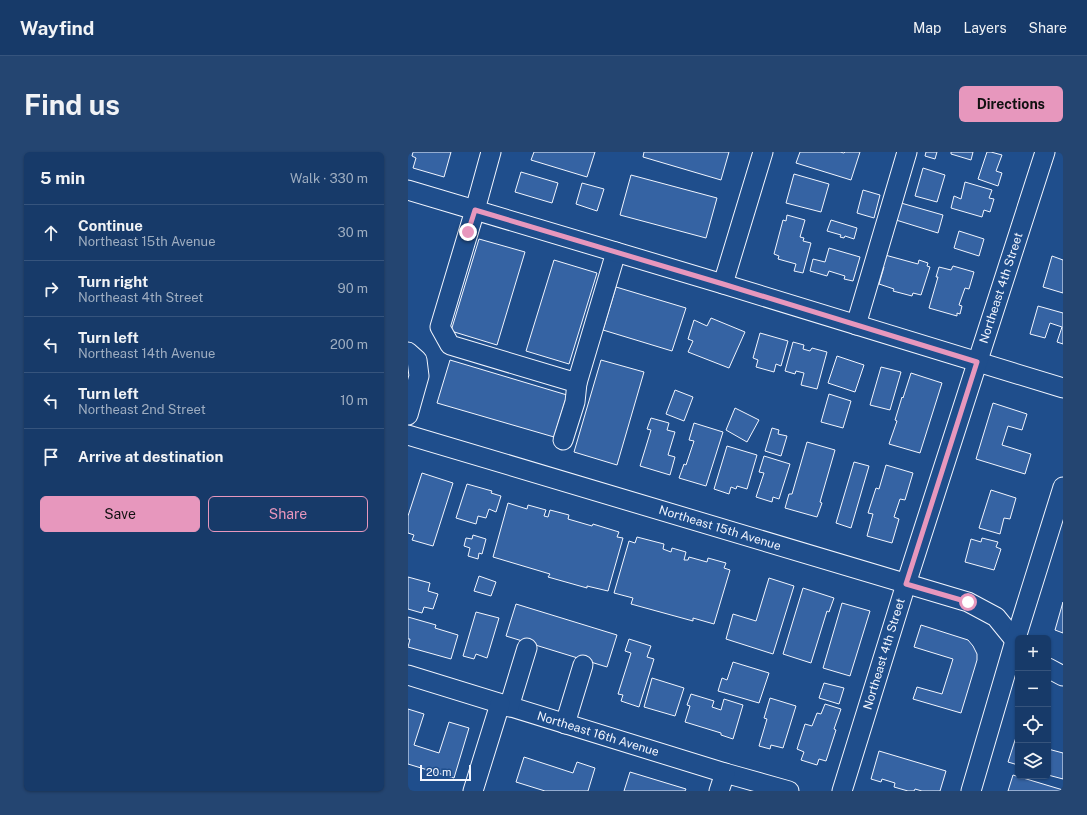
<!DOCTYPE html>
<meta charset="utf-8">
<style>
body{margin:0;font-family:"Public Sans",sans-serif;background:#244571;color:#f1f3f6}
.controls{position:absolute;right:12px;bottom:12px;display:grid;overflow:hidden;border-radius:6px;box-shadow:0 1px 3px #0004}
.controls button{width:36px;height:36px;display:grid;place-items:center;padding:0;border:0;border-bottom:1px solid #36547d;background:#173a69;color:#f1f3f6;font:20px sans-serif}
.scale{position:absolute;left:12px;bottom:10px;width:51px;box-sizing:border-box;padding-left:4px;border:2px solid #f2f6ff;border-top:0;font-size:11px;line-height:14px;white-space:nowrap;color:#f2f6ff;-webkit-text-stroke:3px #1f4e8c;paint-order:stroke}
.stop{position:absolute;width:12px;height:12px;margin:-9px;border:3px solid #e797bd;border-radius:50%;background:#fff}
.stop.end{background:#e797bd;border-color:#fff;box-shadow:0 1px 4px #0008}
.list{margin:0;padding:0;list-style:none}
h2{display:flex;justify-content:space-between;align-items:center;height:52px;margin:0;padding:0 16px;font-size:17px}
h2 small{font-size:13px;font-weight:400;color:#9eadc0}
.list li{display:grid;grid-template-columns:26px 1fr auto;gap:12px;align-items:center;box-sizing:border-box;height:56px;padding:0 16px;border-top:1px solid #36547d}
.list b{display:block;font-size:15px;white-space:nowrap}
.list p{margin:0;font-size:13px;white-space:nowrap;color:#9eadc0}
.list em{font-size:13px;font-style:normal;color:#9eadc0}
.actions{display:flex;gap:8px;padding:12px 16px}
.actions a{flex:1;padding:9px 0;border:1px solid #e797bd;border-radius:6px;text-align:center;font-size:14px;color:#e797bd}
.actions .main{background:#e797bd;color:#111}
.icon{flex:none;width:22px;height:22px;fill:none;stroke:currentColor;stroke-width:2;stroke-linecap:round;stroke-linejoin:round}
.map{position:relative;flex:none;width:655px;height:639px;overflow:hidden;border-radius:6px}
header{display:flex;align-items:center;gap:24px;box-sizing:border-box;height:56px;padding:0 20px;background:#173a69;border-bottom:1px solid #36547d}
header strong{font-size:19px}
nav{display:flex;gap:22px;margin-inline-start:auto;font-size:14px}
.intro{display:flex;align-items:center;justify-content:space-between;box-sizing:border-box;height:96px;padding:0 24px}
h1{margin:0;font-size:28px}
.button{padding:10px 18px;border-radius:6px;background:#e797bd;color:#111;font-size:14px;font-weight:700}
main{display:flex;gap:24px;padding:0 24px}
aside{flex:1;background:#173a69;border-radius:6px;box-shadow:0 1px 3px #0004}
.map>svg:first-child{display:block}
.building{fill:#3563a3;stroke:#f2f6ff}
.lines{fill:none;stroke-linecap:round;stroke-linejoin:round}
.minor-casing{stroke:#f2f6ff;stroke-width:21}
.minor{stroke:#1f4e8c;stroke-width:19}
.route{stroke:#e797bd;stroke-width:5}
.labels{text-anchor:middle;stroke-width:3;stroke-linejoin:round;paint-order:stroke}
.street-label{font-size:12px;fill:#f2f6ff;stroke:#1f4e8c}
</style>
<header>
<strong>Wayfind</strong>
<nav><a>Map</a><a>Layers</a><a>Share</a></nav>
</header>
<div class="intro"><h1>Find us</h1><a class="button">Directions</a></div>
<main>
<aside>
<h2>5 min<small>Walk · 330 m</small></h2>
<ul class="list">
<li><svg class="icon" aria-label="ahead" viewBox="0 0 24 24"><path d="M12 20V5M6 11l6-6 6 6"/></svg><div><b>Continue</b><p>Northeast 15th Avenue</p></div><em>30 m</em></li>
<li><svg class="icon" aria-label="right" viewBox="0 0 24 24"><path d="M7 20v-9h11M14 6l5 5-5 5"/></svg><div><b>Turn right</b><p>Northeast 4th Street</p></div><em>90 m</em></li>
<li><svg class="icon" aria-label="left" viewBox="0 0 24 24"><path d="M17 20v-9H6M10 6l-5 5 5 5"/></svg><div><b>Turn left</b><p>Northeast 14th Avenue</p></div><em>200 m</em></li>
<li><svg class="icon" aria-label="left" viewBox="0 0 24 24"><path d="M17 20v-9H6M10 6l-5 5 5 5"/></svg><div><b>Turn left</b><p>Northeast 2nd Street</p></div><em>10 m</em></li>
<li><svg class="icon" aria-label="arrive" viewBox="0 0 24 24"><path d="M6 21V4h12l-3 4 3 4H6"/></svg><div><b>Arrive at destination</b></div></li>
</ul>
<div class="actions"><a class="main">Save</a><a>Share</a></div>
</aside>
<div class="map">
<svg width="655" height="639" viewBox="0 0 655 639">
<rect width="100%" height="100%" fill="#1f4e8c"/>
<g class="building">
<path d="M 5,0 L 43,0 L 36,25 L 5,16 L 8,6 L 4,4 Z"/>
<path d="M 126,0 L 187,0 L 179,25 L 123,8 Z"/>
<path d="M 236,0 L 321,0 L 313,28 L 235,5 Z"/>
<path d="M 392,0 L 432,0 L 436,1 L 437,0 L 452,0 L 443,28 L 388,11 Z"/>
<path d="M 518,0 L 529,0 L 527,7 L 517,4 Z"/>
<path d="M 543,0 L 565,0 L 563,8 L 543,2 Z"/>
<path d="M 579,0 L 583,0 L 594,3 L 588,19 L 594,21 L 590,34 L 570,27 Z"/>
<path d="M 515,16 L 537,23 L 529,50 L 507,44 Z"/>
<path d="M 113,20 L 150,31 L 144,51 L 107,40 Z"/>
<path d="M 386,22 L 421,32 L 413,60 L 378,51 Z"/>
<path d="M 223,23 L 309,46 L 298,86 L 212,63 Z"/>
<path d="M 557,30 L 584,38 L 581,46 L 586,47 L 582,60 L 576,58 L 574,65 L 543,56 L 546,44 L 553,47 Z"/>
<path d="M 174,31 L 196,37 L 189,59 L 168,52 Z"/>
<path d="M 455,38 L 472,43 L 466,66 L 449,61 Z"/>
<path d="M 493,51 L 535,63 L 530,81 L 488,68 Z"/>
<path d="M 379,63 L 397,68 L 392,85 L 396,86 L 395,89 L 403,91 L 395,121 L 386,119 L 388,112 L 370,107 L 371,104 L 366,102 L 375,68 L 378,69 Z"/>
<path d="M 423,68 L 449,76 L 446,87 L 437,84 L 436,86 L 432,85 L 433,83 L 419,79 Z"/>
<path d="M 551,79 L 576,87 L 571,104 L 546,96 Z"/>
<path d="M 71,87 L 117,100 L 89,193 L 43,179 Z"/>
<path d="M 421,96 L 452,105 L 445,129 L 436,127 L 437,124 L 421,119 L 419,124 L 402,119 L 405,107 L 417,110 Z"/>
<path d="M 477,103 L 510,112 L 511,108 L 520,111 L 519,114 L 522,115 L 513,143 L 505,141 L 504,144 L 485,139 L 486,137 L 471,132 L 476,115 L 474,114 Z"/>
<path d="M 644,104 L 655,108 L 655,141 L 635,135 Z"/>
<path d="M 146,108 L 189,121 L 161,212 L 118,199 Z"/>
<path d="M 545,114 L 566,120 L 561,137 L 557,136 L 551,153 L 554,154 L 552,162 L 549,161 L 549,164 L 521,156 L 530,125 L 528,125 L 531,115 L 543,118 Z"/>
<path d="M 208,135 L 278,156 L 264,199 L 195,178 Z"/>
<path d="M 630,154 L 655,161 L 655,192 L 649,190 L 654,175 L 642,171 L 637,186 L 622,182 Z"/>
<path d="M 303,166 L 337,180 L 321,216 L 280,200 L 285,189 L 280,187 L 286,168 L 299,174 Z"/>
<path d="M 352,181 L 380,189 L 373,214 L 368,212 L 366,220 L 348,215 L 350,208 L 345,206 Z"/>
<path d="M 385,190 L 396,193 L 395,197 L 402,199 L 404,196 L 419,200 L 409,237 L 393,233 L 396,221 L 388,219 L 387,222 L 377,219 Z"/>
<path d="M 429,204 L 456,213 L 447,240 L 420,231 Z"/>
<path d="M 42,208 L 159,243 L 146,285 L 29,251 Z"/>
<path d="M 193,208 L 236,220 L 209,313 L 166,300 Z"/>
<path d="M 473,215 L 493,220 L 482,258 L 462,253 Z"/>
<path d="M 503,221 L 534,231 L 512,301 L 481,292 L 489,269 L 487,268 L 494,245 L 495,246 Z"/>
<path d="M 267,238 L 285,245 L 276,269 L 258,262 Z"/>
<path d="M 421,242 L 443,249 L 435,276 L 413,270 Z"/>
<path d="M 585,251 L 619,262 L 614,278 L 600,274 L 594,293 L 623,302 L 617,322 L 568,307 Z"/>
<path d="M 327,256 L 351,268 L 339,290 L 318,278 Z"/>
<path d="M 243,266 L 261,271 L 259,278 L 267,280 L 260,303 L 267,305 L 262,323 L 232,314 L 243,278 L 239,277 Z"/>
<path d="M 286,271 L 315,280 L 298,334 L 271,326 L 276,312 L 278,313 L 286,289 L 281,288 Z"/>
<path d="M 364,276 L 371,278 L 370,282 L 379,284 L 373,304 L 357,299 Z"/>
<path d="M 399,290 L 427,298 L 412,350 L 414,351 L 409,365 L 377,356 L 381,342 L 384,342 Z"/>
<path d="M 319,294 L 349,303 L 339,337 L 329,334 L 328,337 L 323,335 L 321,342 L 306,337 Z"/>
<path d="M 356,304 L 382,312 L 371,347 L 365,345 L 364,350 L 348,345 L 356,321 L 351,320 Z"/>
<path d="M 446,310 L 461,314 L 443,376 L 428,371 Z"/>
<path d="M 478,313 L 505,321 L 497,348 L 492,347 L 486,365 L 491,367 L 484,391 L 459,384 L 465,362 L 460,361 L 468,336 L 471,337 Z"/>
<path d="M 14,321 L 45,331 L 25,394 L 4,388 L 6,383 L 0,381 L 0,364 Z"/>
<path d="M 59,332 L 84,339 L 83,341 L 93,344 L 88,360 L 81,357 L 78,366 L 70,364 L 68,372 L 48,366 Z"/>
<path d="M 583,338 L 608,346 L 602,367 L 596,366 L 592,382 L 571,376 Z"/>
<path d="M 100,351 L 119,357 L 120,353 L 138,358 L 136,364 L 140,365 L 142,358 L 161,363 L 160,367 L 184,374 L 185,372 L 211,380 L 209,385 L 215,386 L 200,439 L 179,434 L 179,436 L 140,425 L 142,422 L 85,405 Z"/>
<path d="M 65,383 L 78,387 L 74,402 L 71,401 L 70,407 L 60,404 L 62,396 L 56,394 L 58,386 L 64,387 Z"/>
<path d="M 229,385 L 256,392 L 255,397 L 263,400 L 264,396 L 278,400 L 276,408 L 280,408 L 281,405 L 299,410 L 300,406 L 318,411 L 316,416 L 322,418 L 306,472 L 285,466 L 285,469 L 223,452 L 225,446 L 206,441 L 221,389 L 227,391 Z"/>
<path d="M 574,386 L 590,390 L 588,395 L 593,397 L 586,418 L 557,410 L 563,387 L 573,390 Z"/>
<path d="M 71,424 L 88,430 L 83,444 L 66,439 Z"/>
<path d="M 0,425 L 22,431 L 20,439 L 30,442 L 25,457 L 16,455 L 14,461 L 0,457 Z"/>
<path d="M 361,426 L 386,434 L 365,502 L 318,487 L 325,462 L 348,469 Z"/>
<path d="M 395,436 L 426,446 L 421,460 L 419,459 L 403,511 L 375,502 Z"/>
<path d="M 655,450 L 655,481 L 647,478 Z"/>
<path d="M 434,451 L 462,459 L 442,524 L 415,516 Z"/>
<path d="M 108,452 L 209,483 L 199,515 L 98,484 Z"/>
<path d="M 68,460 L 91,466 L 79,506 L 68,502 L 66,507 L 55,504 Z"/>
<path d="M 0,465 L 28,473 L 27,476 L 50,483 L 43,507 L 0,495 L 2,487 L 0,487 Z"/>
<path d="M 513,473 L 560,488 L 565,494 L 569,502 L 569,508 L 553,561 L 505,547 L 509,535 L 534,542 L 545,507 L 506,495 Z"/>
<path d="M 221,487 L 243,494 L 239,505 L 246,507 L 231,555 L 213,549 L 215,543 L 210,542 L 223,501 L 217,499 Z"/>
<path d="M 325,510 L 361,521 L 351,551 L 310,539 L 314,526 L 319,528 Z"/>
<path d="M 244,526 L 276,536 L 267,564 L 236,555 Z"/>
<path d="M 416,531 L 436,536 L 431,552 L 411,546 Z"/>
<path d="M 283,542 L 306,549 L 304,555 L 313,558 L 316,547 L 335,553 L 325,587 L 313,583 L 313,581 L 277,570 L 282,554 L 279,553 Z"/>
<path d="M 362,546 L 388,554 L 375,596 L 363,593 L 362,597 L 351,594 L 359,567 L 356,566 Z"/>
<path d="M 417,552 L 433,557 L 426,577 L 428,578 L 418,609 L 411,607 L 409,613 L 393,608 L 396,600 L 389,597 L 397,572 L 404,574 L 409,561 L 413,562 Z"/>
<path d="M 0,557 L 16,562 L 6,593 L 31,601 L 41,570 L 61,576 L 46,626 L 0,612 Z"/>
<path d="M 610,579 L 610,613 L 600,610 Z"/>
<path d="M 640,597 L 655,601 L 655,627 L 640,623 Z"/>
<path d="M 471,599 L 538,619 L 532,639 L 514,639 L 507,637 L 506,639 L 500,639 L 486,635 L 487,631 L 474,627 L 473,630 L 463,627 Z"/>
<path d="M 116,605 L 165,621 L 169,610 L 187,616 L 180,639 L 137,639 L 108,630 Z"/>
<path d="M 222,620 L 278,637 L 277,639 L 216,639 Z"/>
<path d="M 605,623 L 655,638 L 655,639 L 600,639 Z"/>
</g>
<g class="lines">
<g class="minor-casing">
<g id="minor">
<path d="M 83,0 L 67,58 L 32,175 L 42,193 L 169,231 L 208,100"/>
<path d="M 0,38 L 315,132 L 655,236"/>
<path d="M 315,132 L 355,0"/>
<path d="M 448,173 L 499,0"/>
<path d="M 0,200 L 9,208 L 11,224 L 0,263"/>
<path d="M 0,283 L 560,450 L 588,465 L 610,492"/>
<path d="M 155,288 L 167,250 L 169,231"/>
<path d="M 640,516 L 655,524"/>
<path d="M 0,523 L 317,621 L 381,639"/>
<path d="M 101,555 L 119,496"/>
<path d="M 157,572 L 175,513"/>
<path d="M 65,639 L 92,552"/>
<path d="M 311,639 L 317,621"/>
<path d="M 434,639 L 498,432 L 637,0"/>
<path d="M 563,639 L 607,489 L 655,335"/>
</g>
</g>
<use href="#minor" class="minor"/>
</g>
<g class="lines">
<path class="route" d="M 60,80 L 67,58 L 315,132 L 569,210 L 498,432 L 560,450"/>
</g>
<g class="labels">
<g class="street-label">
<text transform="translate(593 136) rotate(-72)" y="4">Northeast 4th Street</text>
<text transform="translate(312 376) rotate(17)" y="4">Northeast 15th Avenue</text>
<text transform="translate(476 502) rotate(-73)" y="4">Northeast 4th Street</text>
<text transform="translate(190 582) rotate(17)" y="4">Northeast 16th Avenue</text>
</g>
</g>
</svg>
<div class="controls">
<button>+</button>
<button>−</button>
<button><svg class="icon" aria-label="locate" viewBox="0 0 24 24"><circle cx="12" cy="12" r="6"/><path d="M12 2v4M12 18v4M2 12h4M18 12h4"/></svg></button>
<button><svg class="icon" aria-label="layers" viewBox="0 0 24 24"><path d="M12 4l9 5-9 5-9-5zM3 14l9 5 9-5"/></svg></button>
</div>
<div class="scale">20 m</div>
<div class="stop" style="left:560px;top:450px"></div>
<div class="stop end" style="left:60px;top:80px"></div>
</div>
</main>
